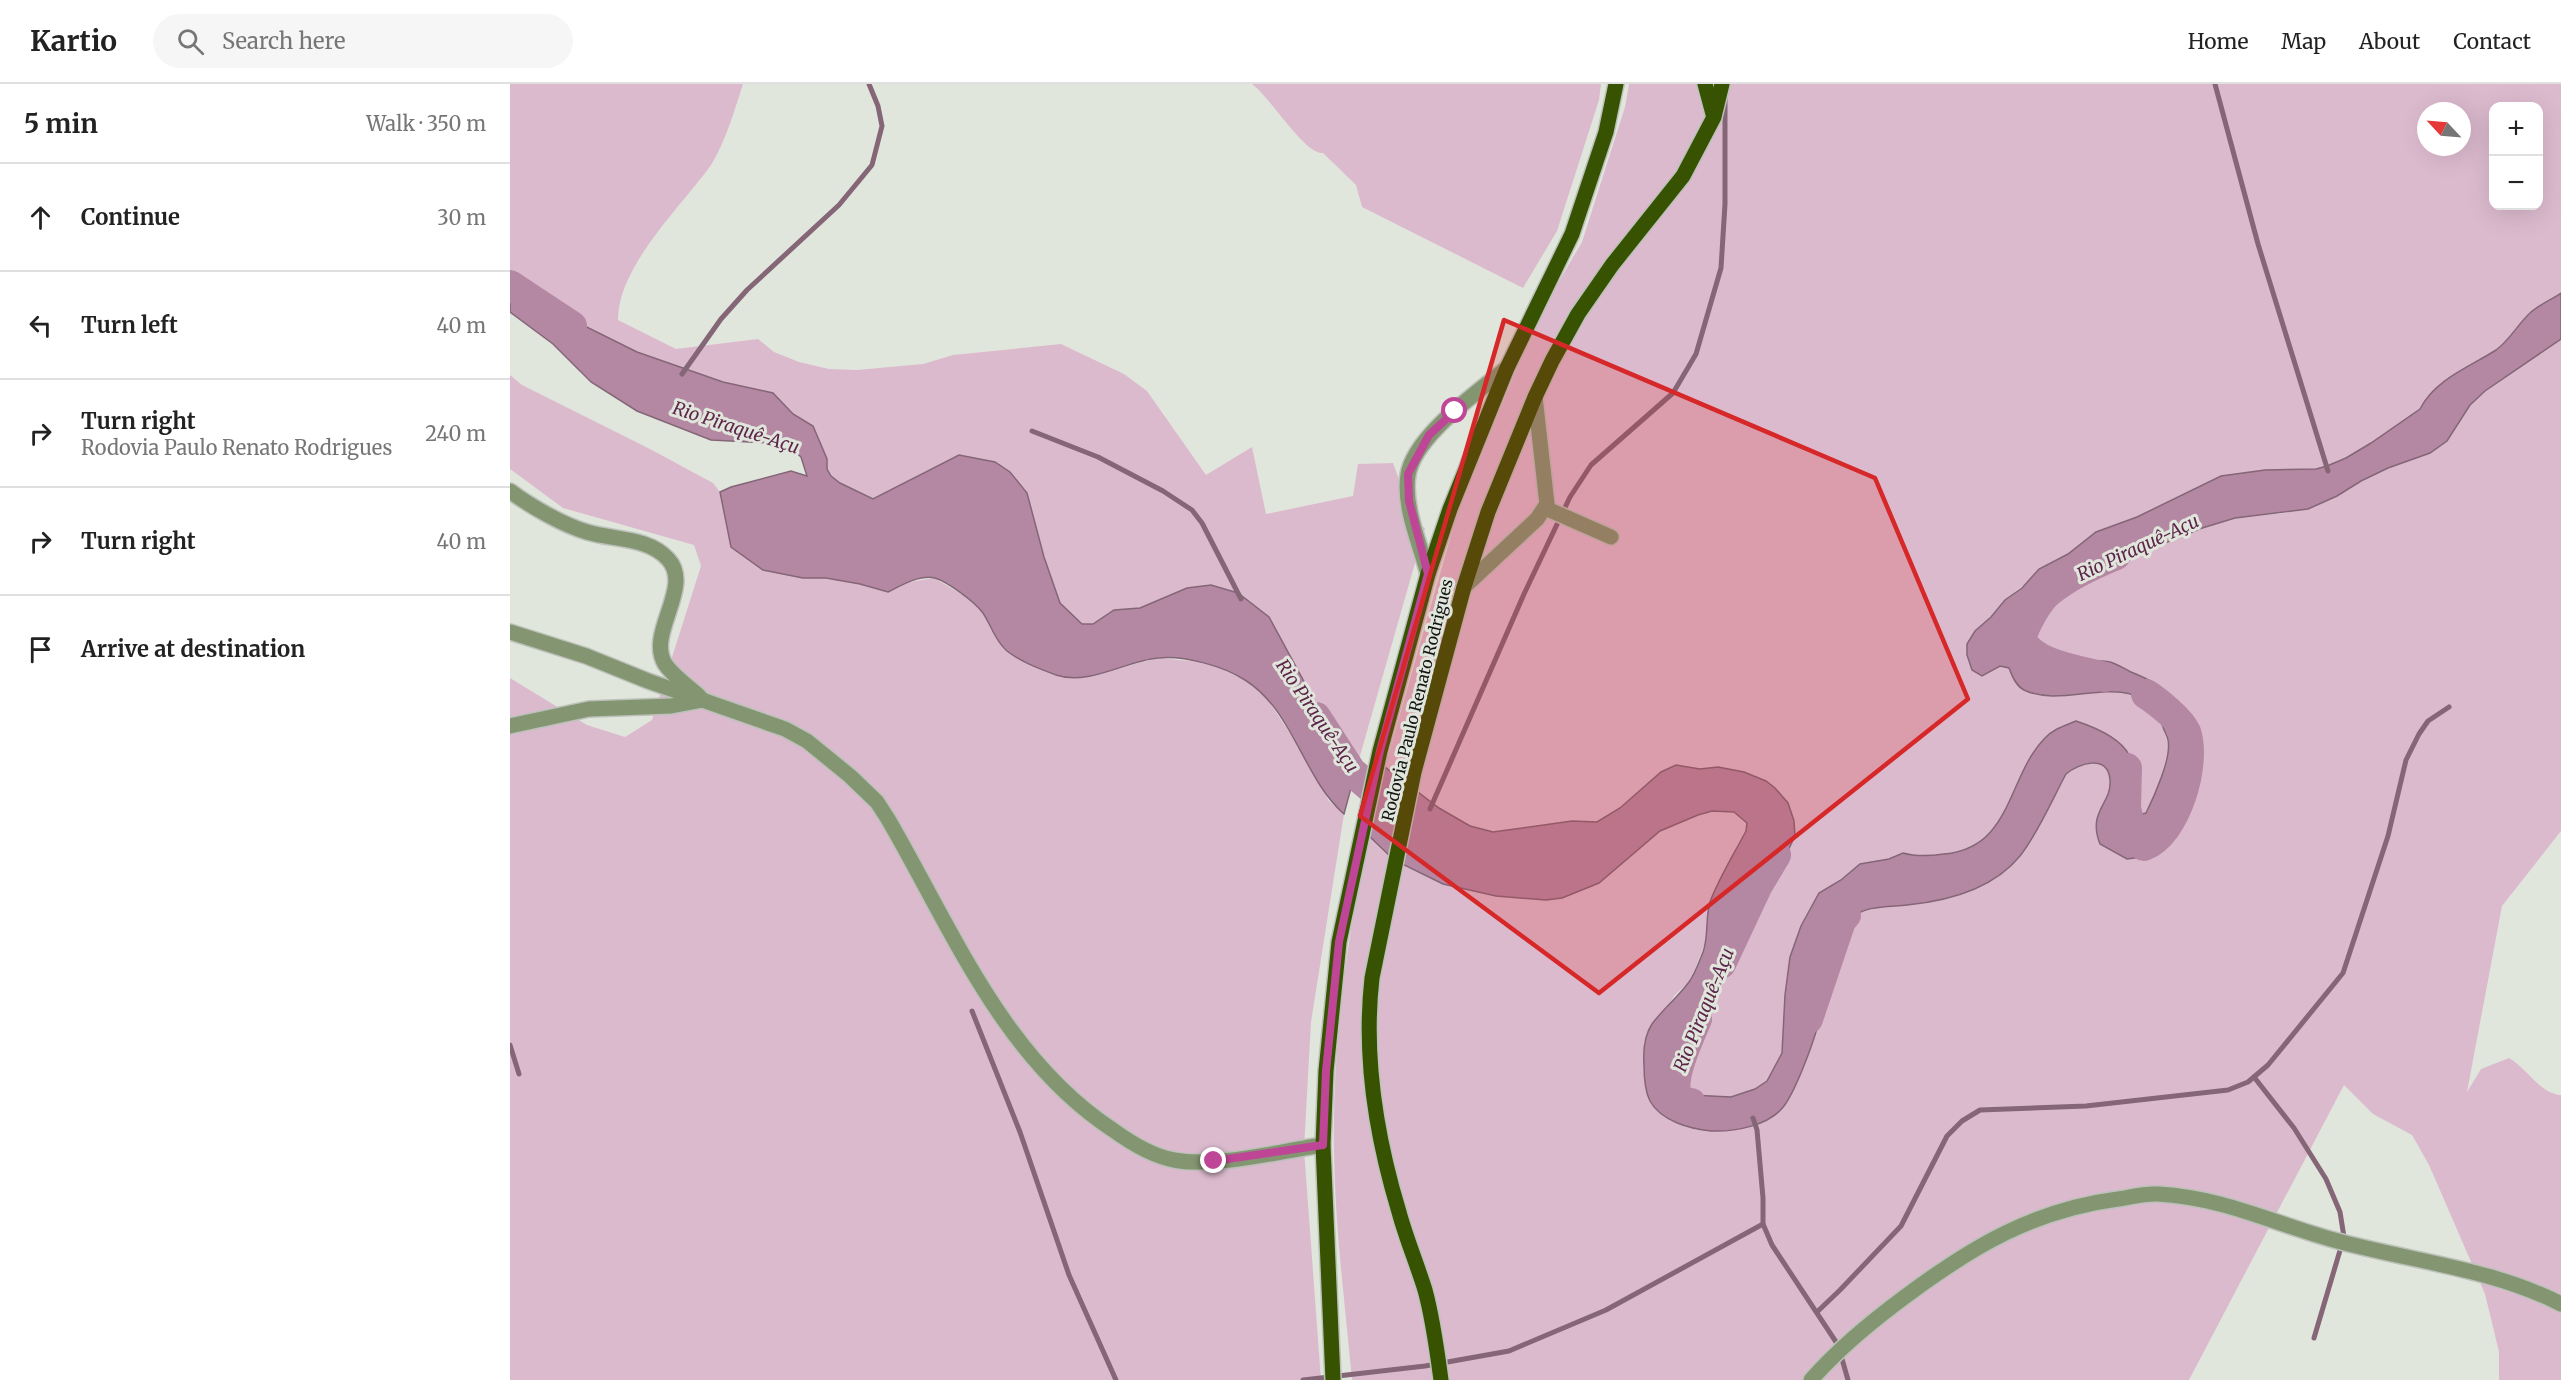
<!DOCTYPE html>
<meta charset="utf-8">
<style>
body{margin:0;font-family:Merriweather,serif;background:#f6f6f6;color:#222}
.controls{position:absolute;right:18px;top:18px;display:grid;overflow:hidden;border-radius:12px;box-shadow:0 6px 24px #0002}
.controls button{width:54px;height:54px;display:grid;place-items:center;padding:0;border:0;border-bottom:2px solid #e0e0e0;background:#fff;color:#222;font:30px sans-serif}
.compass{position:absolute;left:1907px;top:18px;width:54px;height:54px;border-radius:50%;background:#fff;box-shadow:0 6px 24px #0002;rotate:296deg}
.stop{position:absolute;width:18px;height:18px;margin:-14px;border:4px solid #bf4597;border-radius:50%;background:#fff}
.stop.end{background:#bf4597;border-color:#fff;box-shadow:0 2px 6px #0008}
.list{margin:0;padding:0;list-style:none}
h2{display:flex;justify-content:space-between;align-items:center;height:78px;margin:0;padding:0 24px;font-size:26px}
h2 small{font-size:20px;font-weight:400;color:#767676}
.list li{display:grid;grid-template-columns:39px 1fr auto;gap:18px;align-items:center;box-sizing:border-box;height:108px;padding:0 24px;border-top:2px solid #e0e0e0}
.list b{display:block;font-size:22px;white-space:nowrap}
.list p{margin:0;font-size:20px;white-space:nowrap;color:#767676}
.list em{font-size:20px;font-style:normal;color:#767676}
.icon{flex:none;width:33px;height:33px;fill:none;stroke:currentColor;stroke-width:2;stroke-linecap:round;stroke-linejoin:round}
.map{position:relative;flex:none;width:2051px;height:1296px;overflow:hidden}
header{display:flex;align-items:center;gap:36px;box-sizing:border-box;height:84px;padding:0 30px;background:#fff;border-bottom:2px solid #e0e0e0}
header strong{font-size:28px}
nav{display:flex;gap:33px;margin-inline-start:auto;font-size:21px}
.search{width:420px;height:54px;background:#f6f6f6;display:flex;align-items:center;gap:15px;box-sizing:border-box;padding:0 21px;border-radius:33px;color:#767676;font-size:22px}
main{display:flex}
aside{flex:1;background:#fff}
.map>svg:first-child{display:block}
.green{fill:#dcbace;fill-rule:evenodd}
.water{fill:#b488a2;stroke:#846677;stroke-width:1.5}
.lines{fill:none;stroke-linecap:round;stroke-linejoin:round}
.stream{stroke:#846677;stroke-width:5}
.river{stroke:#b488a2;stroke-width:30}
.minor-casing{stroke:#bcc1b9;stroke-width:18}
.major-casing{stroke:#bcc1b9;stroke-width:18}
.minor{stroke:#849571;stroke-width:15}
.major{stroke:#375301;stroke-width:15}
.route{stroke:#bf4597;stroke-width:8}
.marked{fill:#d62828;fill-opacity:0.2;stroke:#d62828;stroke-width:4.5;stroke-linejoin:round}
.labels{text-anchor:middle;stroke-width:6;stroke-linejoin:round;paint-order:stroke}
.street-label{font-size:16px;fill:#141613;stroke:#e1e6dd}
.water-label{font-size:18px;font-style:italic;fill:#5c2549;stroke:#e1e6dd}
</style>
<header>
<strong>Kartio</strong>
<div class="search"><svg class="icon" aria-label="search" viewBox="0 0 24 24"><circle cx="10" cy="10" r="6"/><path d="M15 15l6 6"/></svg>Search here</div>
<nav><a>Home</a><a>Map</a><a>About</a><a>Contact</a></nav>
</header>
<main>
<aside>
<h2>5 min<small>Walk · 350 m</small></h2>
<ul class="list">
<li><svg class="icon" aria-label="ahead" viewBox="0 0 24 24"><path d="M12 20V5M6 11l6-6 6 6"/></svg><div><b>Continue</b></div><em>30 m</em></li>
<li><svg class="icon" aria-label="left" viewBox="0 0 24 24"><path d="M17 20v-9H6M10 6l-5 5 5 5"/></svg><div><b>Turn left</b></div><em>40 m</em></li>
<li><svg class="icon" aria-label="right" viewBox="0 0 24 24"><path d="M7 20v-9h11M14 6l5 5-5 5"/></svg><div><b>Turn right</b><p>Rodovia Paulo Renato Rodrigues</p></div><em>240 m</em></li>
<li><svg class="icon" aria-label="right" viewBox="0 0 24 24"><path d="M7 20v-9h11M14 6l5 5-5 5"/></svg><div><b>Turn right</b></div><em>40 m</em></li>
<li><svg class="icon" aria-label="arrive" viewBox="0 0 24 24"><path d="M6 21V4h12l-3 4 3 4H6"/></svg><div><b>Arrive at destination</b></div></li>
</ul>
</aside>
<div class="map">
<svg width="2051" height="1296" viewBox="0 0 2051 1296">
<rect width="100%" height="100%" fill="#e1e6dd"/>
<g class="green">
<path d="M 0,0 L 233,0 C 225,25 215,59 201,81 C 171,123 108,182 108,236 L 166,265 L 248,255 L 264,268 L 289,278 L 319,285 L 347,286 L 413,280 L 443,271 L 551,260 L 614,290 L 637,307 L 696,391 L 742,363 L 756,430 L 843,412 L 848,380 L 883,379 L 905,439 L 915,444 L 844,693 L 829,670 L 810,627 L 759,533 L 701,501 L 678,504 L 630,524 L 604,526 L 583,540 L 572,540 L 550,519 L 534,474 L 517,409 L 420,385 L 364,415 L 330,399 L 321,392 L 317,385 L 317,375 L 303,342 L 283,330 L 263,309 L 213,298 L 127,268 L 0,205 Z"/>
<path d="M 742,0 L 1091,0 L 1089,16 L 1047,147 L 1013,204 L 852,123 L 846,101 L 813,69 C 795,71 760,13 742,0 Z"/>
<path d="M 1119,0 L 2051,0 L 2051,209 C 2041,216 2028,221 2020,229 C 2008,240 1999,257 1986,266 C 1960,283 1925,295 1910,325 L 1861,359 L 1836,374 L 1817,382 L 1806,385 L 1755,386 L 1711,392 L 1627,433 L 1586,448 L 1558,470 L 1545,476 L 1495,516 L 1481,533 L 1465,547 L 1457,560 L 1457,571 L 1472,592 L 1490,582 L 1499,584 L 1504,596 L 1541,612 L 1595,607 L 1624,611 L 1638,620 L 1648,631 L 1659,662 L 1649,702 L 1636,729 L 1619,734 L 1615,730 L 1627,689 L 1623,684 L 1618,670 L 1521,673 C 1499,718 1488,765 1430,771 C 1417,772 1406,773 1393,769 L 1379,775 L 1350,780 L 1331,796 L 1309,809 L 1291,842 L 1280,873 L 1275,911 L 1272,969 L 1257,997 L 1245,1005 L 1221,1013 L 1180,1011 L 1170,997 L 1168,984 C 1179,947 1207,917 1220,881 C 1233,844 1220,828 1255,799 L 1234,688 L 1208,683 L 1190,685 L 1166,681 L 1151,688 L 1110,724 L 1087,738 L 1062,737 L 983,748 L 960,742 L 929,724 L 875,683 L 948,427 L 1029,231 L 1072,158 L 1115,23 ZM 1984,22 L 2028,22 L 2028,122 L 1984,122 ZM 1916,27 L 1952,27 L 1952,63 L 1916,63 Z"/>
<path d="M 2051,255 L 2051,747 L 1992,822 L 1957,1008 L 1971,985 L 1999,974 C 2018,985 2029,1009 2051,1011 L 2051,1296 L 1989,1296 L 1989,1268 L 1975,1210 L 1919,1081 L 1902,1051 L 1863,1030 L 1834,1001 L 1679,1296 L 842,1296 C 835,1220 825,1144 824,1068 C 822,961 837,856 858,751 L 884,776 L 933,800 L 986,812 L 1036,816 L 1052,814 L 1118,775 L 1150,747 L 1188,731 L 1202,727 L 1224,728 L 1237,739 L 1236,747 L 1201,817 L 1197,834 L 1197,854 L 1185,885 L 1179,898 L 1165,911 L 1134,958 L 1135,999 L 1140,1016 L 1186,1046 L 1294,979 L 1310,932 L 1312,897 L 1318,876 L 1338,836 L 1351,827 L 1363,824 L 1421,818 L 1472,802 L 1511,771 L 1556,690 C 1569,679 1598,670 1600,696 C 1601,708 1591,721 1587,732 L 1634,770 L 1667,702 L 1670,652 L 1660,619 L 1651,604 L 1600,578 L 1541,585 L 1524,580 L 1516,547 L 1520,523 L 1566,491 L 1671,453 L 1689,445 L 1725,434 L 1776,429 L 1827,412 L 1851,397 L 1937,357 L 1960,321 L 1975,307 Z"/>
<path d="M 0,291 L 12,301 L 140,365 L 203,399 L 210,408 L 221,463 L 293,494 L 316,494 L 350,500 L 378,508 L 399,498 L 424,494 L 453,511 L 473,528 L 481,546 L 572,593 L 649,574 L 700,579 L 735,596 L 756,613 L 792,668 L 819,717 L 834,730 L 801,938 L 794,1065 L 811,1296 L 0,1296 L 0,594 L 77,641 L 115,653 L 142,636 L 191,482 L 184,461 L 53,424 L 0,385 Z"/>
</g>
<g class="water">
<path d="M 0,205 L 127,268 L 213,298 L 263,309 L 283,330 L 303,342 L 317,375 L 317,385 L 321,392 L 330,399 L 363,415 L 449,371 L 485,378 L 500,388 L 517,409 L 534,473 L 550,519 L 572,540 L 583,540 L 604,526 L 630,524 L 677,504 L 701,501 L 728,509 L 759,533 L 810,627 L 829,670 L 844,693 L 834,730 C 793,694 784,627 735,596 C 713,582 674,571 648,574 C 615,577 579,602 546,591 C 530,585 511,578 497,567 C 485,557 481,541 473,529 C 465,518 438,498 425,494 C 410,490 390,502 378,508 L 350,500 L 316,494 L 293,494 L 253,486 L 221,463 L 210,408 L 221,403 L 281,387 L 297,392 L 291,373 L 276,360 L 201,356 L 127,327 L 81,298 L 43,260 L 0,228 Z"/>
<path d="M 2051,209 L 2051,255 L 1975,307 L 1960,321 L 1937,357 L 1920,369 L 1878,384 L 1851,397 L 1827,412 L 1798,425 L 1725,434 L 1689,445 L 1671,453 L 1566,491 L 1520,523 L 1516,547 L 1524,580 C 1547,594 1575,572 1600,578 C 1607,580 1615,585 1621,588 C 1631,592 1646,598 1652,606 C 1682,645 1671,697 1652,737 C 1646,748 1640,763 1632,773 L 1617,775 L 1590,760 C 1577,727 1602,720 1600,696 C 1598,670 1569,679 1556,690 C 1543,714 1527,751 1510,772 C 1483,805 1438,817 1397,821 C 1378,823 1355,821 1340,835 C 1328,846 1313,883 1311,898 C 1310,909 1312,920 1310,931 C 1307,951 1286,1006 1274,1022 C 1259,1042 1224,1048 1201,1047 C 1180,1045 1151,1037 1140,1017 C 1135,1007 1134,992 1134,981 C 1133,966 1134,952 1142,940 C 1153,925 1168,913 1179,898 C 1185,890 1189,878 1193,868 C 1199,852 1195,835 1200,818 C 1209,794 1224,770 1236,747 L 1237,739 L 1224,728 L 1202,727 L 1188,731 L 1150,747 L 1089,799 L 1052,814 L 1036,816 L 986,812 L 933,800 L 884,776 L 858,751 L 875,683 L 929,724 L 960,742 L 983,748 L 1062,737 L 1087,738 L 1110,724 L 1151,688 L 1166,681 L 1190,685 L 1208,683 L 1234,688 L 1256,697 L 1265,704 L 1278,719 L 1284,737 L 1285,752 L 1268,787 L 1239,812 L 1232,823 L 1220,881 L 1168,984 L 1170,997 L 1181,1011 L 1221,1013 L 1245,1005 L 1257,997 L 1272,969 L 1275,911 L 1280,873 L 1291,842 L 1309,809 L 1331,796 L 1350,780 L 1379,775 L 1393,769 C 1407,773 1420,772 1434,770 C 1502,764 1497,694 1534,655 C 1543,645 1554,642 1566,637 C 1584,643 1610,653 1619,671 C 1622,678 1621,683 1627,689 L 1615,729 L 1619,734 L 1636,729 C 1644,713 1662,673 1658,656 C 1657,651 1654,647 1653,643 C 1628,577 1559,628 1514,606 C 1506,602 1502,592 1499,584 L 1490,582 L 1472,592 L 1462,586 L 1457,571 L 1457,560 L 1465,547 L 1481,533 L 1495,516 L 1512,504 L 1529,485 L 1558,470 L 1586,448 L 1627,433 L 1711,392 L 1755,386 L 1806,385 L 1817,382 L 1836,374 L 1861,359 L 1910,325 C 1925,295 1960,283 1986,266 C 1999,257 2008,240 2020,229 C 2028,221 2041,216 2051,209 Z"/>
</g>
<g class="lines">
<g class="stream">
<path d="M 1705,0 L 1748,160 L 1818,387"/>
<path d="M 172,290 L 211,235 L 237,206 L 329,121 L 362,81 L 372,42 L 368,22 L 359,0"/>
<path d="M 522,347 L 588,373 L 653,407 L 682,426 L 692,439 L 731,515"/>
<path d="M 920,725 L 1014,510 L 1060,413 L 1081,381 L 1163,309 L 1186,270 L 1211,184 L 1215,120 L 1215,14"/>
<path d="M 462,927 L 510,1048 L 559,1191 L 606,1296"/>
<path d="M 0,961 L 9,990"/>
<path d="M 1744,993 L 1784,1044 L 1816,1095 L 1830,1128 L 1834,1153 L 1804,1254"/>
<path d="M 1243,1034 L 1247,1046 L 1253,1114 L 1253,1140 L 1262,1161 L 1328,1261 L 1338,1296"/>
<path d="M 1307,1228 L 1330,1206 L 1391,1142 L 1437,1052 L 1452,1037 L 1470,1026 L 1576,1022 L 1718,1006 L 1738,998 L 1758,981 L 1833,889 L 1878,752 L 1896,676 L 1909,650 L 1918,637 L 1939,623"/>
<path d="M 793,1296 L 915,1282 L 999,1267 L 1096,1226 L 1253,1140"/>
</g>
<g class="river">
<path d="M 0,201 L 62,242"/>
<path d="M 1595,593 C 1569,586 1523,581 1511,555 C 1515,541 1528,516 1540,507 C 1558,492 1584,480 1606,471"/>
<path d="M 806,633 L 841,687 L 885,725"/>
<path d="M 1617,684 L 1616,724 L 1623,754 L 1634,762 C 1666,750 1687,680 1676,648 C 1671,636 1647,617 1636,610"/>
<path d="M 1211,880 L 1248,801 L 1266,771"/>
<path d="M 1298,935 L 1331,837 L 1336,831"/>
<path d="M 1181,1019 C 1178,1018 1174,1018 1171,1016 C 1154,1004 1181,950 1187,935"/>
</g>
<g class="minor-casing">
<g id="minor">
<path d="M 0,407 C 20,422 53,441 77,448 C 103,456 138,453 158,475 C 184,503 136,549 155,580 C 163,592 178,602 189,612"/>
<path d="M 1035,424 L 1101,453"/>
<path d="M 918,490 C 910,460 893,423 898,391 C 904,352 968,308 997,284"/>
<path d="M 954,503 L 1027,435 L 1037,420 L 1025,313"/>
<path d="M 0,548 L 76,572 L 138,597 L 275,645 L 297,657 L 340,692 L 367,718 L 378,735 C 442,845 493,974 603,1046 C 621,1059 642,1072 664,1076 C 706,1084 770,1067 813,1061"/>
<path d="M 0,642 L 79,625 L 161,622 L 193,616"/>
<path d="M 1301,1296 C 1329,1264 1362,1237 1396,1212 C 1463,1162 1524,1126 1608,1115 C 1621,1113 1635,1109 1648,1110 C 1715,1114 1762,1139 1824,1156 C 1899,1177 1981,1184 2051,1220"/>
</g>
</g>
<g class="major-casing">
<g id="major">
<path d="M 1195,0 L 1203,30"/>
<path d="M 823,1296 L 813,1061 L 816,987 L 829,858 L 870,667 L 918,490 L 940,425 L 997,284 L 1062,150 L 1096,48 L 1106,0"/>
<path d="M 931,1296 C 927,1266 923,1235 915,1206 C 907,1180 896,1154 889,1128 C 866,1052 853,973 862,894 L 904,688 L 954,503 L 978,428 L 1025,313 L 1042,277 L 1068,230 L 1102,181 L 1173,92 L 1204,33 L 1212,0"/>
</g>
</g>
<use href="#minor" class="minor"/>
<use href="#major" class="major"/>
</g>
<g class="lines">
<path class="route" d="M 704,1077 L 813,1061 L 816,987 L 829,858 L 870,667 L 918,490 L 899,417 L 898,390 L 919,351 L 945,327"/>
</g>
<path class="marked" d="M 994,236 L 1365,394 L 1458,615 L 1089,909 L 850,732 Z"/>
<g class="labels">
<g class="street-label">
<text transform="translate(907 616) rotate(-76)" y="6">Rodovia Paulo Renato Rodrigues</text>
</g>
<g class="water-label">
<text transform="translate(226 344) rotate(18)" y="6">Rio Piraquê-Açu</text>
<text transform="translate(1628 464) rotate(-25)" y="6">Rio Piraquê-Açu</text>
<text transform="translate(807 632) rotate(56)" y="6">Rio Piraquê-Açu</text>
<text transform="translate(1194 926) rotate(-68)" y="6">Rio Piraquê-Açu</text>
</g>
</g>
</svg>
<div class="controls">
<button>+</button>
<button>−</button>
</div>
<svg class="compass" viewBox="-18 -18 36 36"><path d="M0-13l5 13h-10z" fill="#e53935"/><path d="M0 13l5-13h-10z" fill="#767676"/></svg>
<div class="stop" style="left:945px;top:327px"></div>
<div class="stop end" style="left:704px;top:1077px"></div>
</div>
</main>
